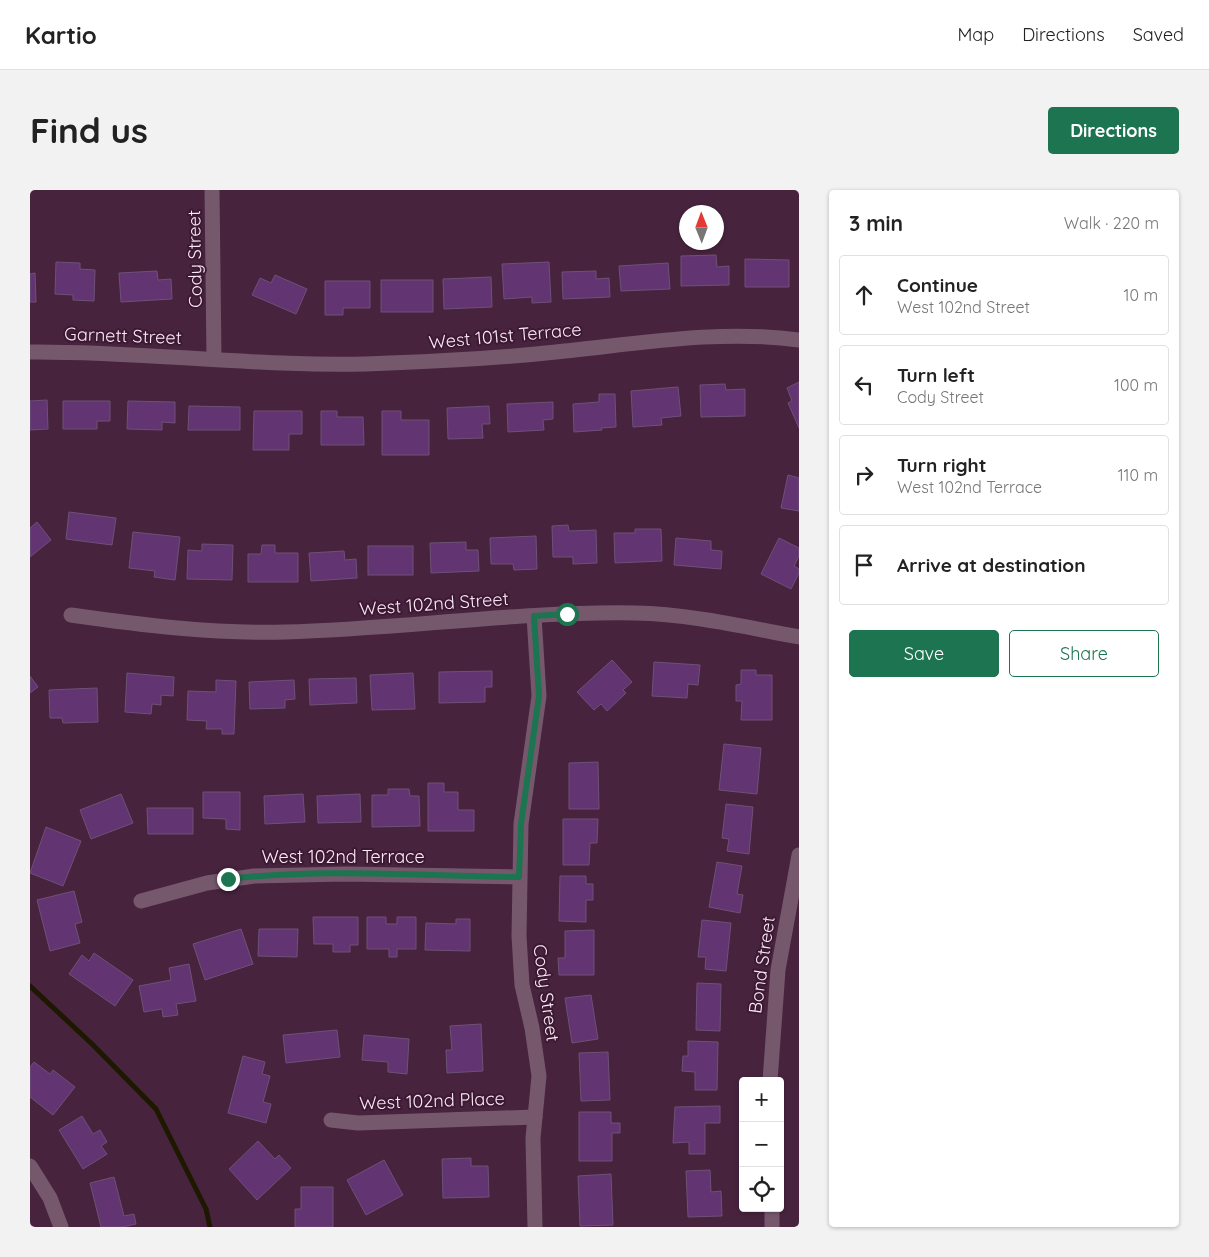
<!DOCTYPE html>
<meta charset="utf-8">
<style>
body{margin:0;font-family:Quicksand,sans-serif;background:#f2f2f2;color:#222}
.controls{position:absolute;right:15px;bottom:15px;display:grid;overflow:hidden;border-radius:5px;box-shadow:0 1px 4px #0004}
.controls button{width:45px;height:45px;display:grid;place-items:center;padding:0;border:0;border-bottom:1px solid #e0e0e0;background:#fff;color:#222;font:25px sans-serif}
.compass{position:absolute;left:649px;top:15px;width:45px;height:45px;border-radius:50%;background:#fff;box-shadow:0 1px 4px #0004;rotate:359deg}
.stop{position:absolute;width:15px;height:15px;margin:-11px;border:4px solid #1c7450;border-radius:50%;background:#fff}
.stop.end{background:#1c7450;border-color:#fff;box-shadow:0 1px 5px #0008}
.list{margin:0;padding:0;list-style:none}
h2{display:flex;justify-content:space-between;align-items:center;height:65px;margin:0;padding:0 20px;font-size:21px}
h2 small{font-size:16px;font-weight:400;color:#767676}
.list li{display:grid;grid-template-columns:32px 1fr auto;gap:15px;align-items:center;box-sizing:border-box;height:80px;margin:0 10px 10px;padding:0 10px;border:1px solid #e0e0e0;border-radius:5px}
.list b{display:block;font-size:19px;white-space:nowrap}
.list p{margin:0;font-size:16px;white-space:nowrap;color:#767676}
.list em{font-size:16px;font-style:normal;color:#767676}
.actions{display:flex;gap:10px;padding:15px 20px}
.actions a{flex:1;padding:11px 0;border:1px solid #1c7450;border-radius:5px;text-align:center;font-size:18px;color:#1c7450}
.actions .main{background:#1c7450;color:#fff}
.icon{flex:none;width:28px;height:28px;fill:none;stroke:currentColor;stroke-width:2;stroke-linecap:round;stroke-linejoin:round}
.map{position:relative;flex:none;width:769px;height:1037px;overflow:hidden;border-radius:5px}
header{display:flex;align-items:center;gap:30px;box-sizing:border-box;height:70px;padding:0 25px;background:#fff;border-bottom:1px solid #e0e0e0}
header strong{font-size:24px}
nav{display:flex;gap:28px;margin-inline-start:auto;font-size:18px}
.intro{display:flex;align-items:center;justify-content:space-between;box-sizing:border-box;height:120px;padding:0 30px}
h1{margin:0;font-size:35px}
.button{padding:12px 22px;border-radius:5px;background:#1c7450;color:#fff;font-size:18px;font-weight:700}
main{display:flex;gap:30px;padding:0 30px}
aside{flex:1;background:#fff;border-radius:5px;box-shadow:0 1px 4px #0004}
.map>svg:first-child{display:block}
.lines{fill:none;stroke-linecap:round;stroke-linejoin:round}
.stream{stroke:#1e1800;stroke-width:5}
.building{fill:#623471;stroke:#6e5177}
.minor{stroke:#76586d;stroke-width:15}
.route{stroke:#1c7450;stroke-width:6}
.labels{text-anchor:middle;stroke-width:4;stroke-linejoin:round;paint-order:stroke}
.street-label{font-size:18px;fill:#fde9f6;stroke:#3c1933}
</style>
<header>
<strong>Kartio</strong>
<nav><a>Map</a><a>Directions</a><a>Saved</a></nav>
</header>
<div class="intro"><h1>Find us</h1><a class="button">Directions</a></div>
<main>
<div class="map">
<svg width="769" height="1037" viewBox="0 0 769 1037">
<rect width="100%" height="100%" fill="#47233e"/>
<g class="lines">
<path class="stream" d="M 0,796 L 62,854 L 126,919 L 176,1019 L 180,1037"/>
</g>
<g class="building">
<path d="M 686,65 L 687,77 L 699,76 L 699,95 L 651,96 L 651,66 Z"/>
<path d="M 715,69 L 759,70 L 759,97 L 715,97 Z"/>
<path d="M 26,72 L 50,73 L 50,79 L 65,80 L 64,111 L 43,110 L 43,105 L 25,104 Z"/>
<path d="M 519,72 L 521,112 L 502,113 L 502,107 L 474,109 L 472,74 Z"/>
<path d="M 638,73 L 640,99 L 591,101 L 589,76 Z"/>
<path d="M 127,81 L 128,90 L 141,89 L 142,109 L 91,112 L 89,83 Z"/>
<path d="M 566,81 L 566,89 L 579,88 L 580,107 L 533,109 L 532,82 Z"/>
<path d="M 5,83 L 6,112 L 0,112 L 0,84 Z"/>
<path d="M 245,85 L 277,99 L 266,124 L 222,105 L 230,88 L 241,93 Z"/>
<path d="M 461,87 L 462,117 L 414,119 L 413,89 Z"/>
<rect x="351" y="90" width="52" height="32"/>
<path d="M 295,91 L 340,91 L 340,118 L 313,118 L 313,125 L 295,125 Z"/>
<path d="M 769,192 L 769,238 L 758,213 L 762,211 L 757,198 Z"/>
<path d="M 695,194 L 696,200 L 715,199 L 715,226 L 671,227 L 670,195 Z"/>
<path d="M 648,197 L 651,226 L 631,228 L 632,235 L 603,237 L 601,201 Z"/>
<path d="M 569,204 L 585,204 L 586,237 L 571,238 L 572,240 L 544,242 L 543,214 L 569,212 Z"/>
<path d="M 17,210 L 18,239 L 0,240 L 0,211 Z"/>
<path d="M 33,211 L 80,211 L 80,231 L 67,231 L 67,239 L 33,239 Z"/>
<path d="M 98,211 L 145,212 L 145,233 L 132,232 L 132,240 L 97,239 Z"/>
<path d="M 523,212 L 523,229 L 513,230 L 514,240 L 478,242 L 477,214 Z"/>
<path d="M 159,216 L 210,217 L 210,240 L 158,240 Z"/>
<path d="M 459,216 L 460,234 L 452,234 L 453,248 L 418,249 L 417,218 Z"/>
<path d="M 224,221 L 272,221 L 272,244 L 259,244 L 259,260 L 223,260 Z"/>
<path d="M 291,221 L 307,221 L 307,227 L 333,227 L 334,255 L 291,255 Z"/>
<path d="M 352,221 L 371,221 L 371,230 L 399,230 L 399,265 L 352,265 Z"/>
<path d="M 758,285 L 769,288 L 769,321 L 751,318 Z"/>
<path d="M 39,322 L 86,328 L 82,355 L 36,349 Z"/>
<path d="M 7,332 L 21,350 L 0,367 L 0,338 Z"/>
<path d="M 538,335 L 539,341 L 566,340 L 567,373 L 543,374 L 543,367 L 523,367 L 522,336 Z"/>
<path d="M 605,339 L 631,339 L 632,371 L 585,373 L 584,343 L 605,343 Z"/>
<path d="M 103,342 L 150,347 L 145,390 L 124,387 L 125,381 L 99,378 Z"/>
<path d="M 506,346 L 507,379 L 484,380 L 483,374 L 461,374 L 460,348 Z"/>
<path d="M 646,348 L 681,351 L 681,360 L 692,361 L 691,379 L 644,375 Z"/>
<path d="M 749,348 L 769,358 L 769,366 L 764,376 L 769,379 L 769,383 L 761,399 L 731,384 Z"/>
<path d="M 436,352 L 436,360 L 448,360 L 449,381 L 401,383 L 400,353 Z"/>
<path d="M 172,354 L 203,355 L 202,390 L 157,389 L 158,360 L 172,361 Z"/>
<path d="M 232,355 L 245,355 L 245,363 L 268,363 L 268,392 L 218,392 L 218,364 L 231,364 Z"/>
<rect x="338" y="356" width="45" height="29"/>
<path d="M 314,361 L 315,370 L 326,369 L 327,388 L 281,391 L 279,363 Z"/>
<path d="M 582,470 L 602,492 L 593,500 L 596,503 L 577,521 L 571,514 L 564,520 L 547,502 Z"/>
<path d="M 624,472 L 670,475 L 668,495 L 658,494 L 657,508 L 622,506 Z"/>
<path d="M 711,480 L 726,480 L 726,485 L 742,485 L 742,530 L 711,530 L 712,511 L 706,511 L 706,495 L 711,494 Z"/>
<path d="M 462,481 L 462,497 L 455,497 L 455,512 L 409,513 L 409,482 Z"/>
<path d="M 97,483 L 144,487 L 143,506 L 131,505 L 131,515 L 122,514 L 121,524 L 95,522 Z"/>
<path d="M 383,483 L 385,519 L 342,520 L 340,485 Z"/>
<path d="M 0,486 L 8,497 L 0,503 Z"/>
<path d="M 326,488 L 327,513 L 280,515 L 279,489 Z"/>
<path d="M 186,490 L 206,491 L 204,544 L 192,544 L 192,539 L 176,539 L 177,531 L 157,530 L 158,501 L 186,502 Z"/>
<path d="M 264,490 L 265,509 L 255,510 L 255,518 L 220,519 L 219,492 Z"/>
<path d="M 67,498 L 68,532 L 33,533 L 32,528 L 20,528 L 19,500 Z"/>
<path d="M 694,554 L 731,558 L 727,604 L 689,600 Z"/>
<path d="M 568,572 L 569,619 L 539,619 L 539,573 Z"/>
<path d="M 398,593 L 414,593 L 414,602 L 428,602 L 428,620 L 444,620 L 444,641 L 398,641 Z"/>
<path d="M 358,599 L 379,599 L 380,606 L 389,606 L 390,636 L 342,637 L 342,605 L 358,605 Z"/>
<path d="M 173,602 L 210,602 L 210,640 L 196,639 L 196,629 L 173,628 Z"/>
<path d="M 91,604 L 103,633 L 61,649 L 50,620 Z"/>
<path d="M 273,604 L 275,632 L 235,634 L 234,606 Z"/>
<path d="M 330,604 L 331,632 L 288,633 L 287,606 Z"/>
<path d="M 696,614 L 723,617 L 719,664 L 697,661 L 699,649 L 692,648 Z"/>
<path d="M 117,618 L 163,618 L 163,644 L 118,644 Z"/>
<path d="M 533,629 L 568,629 L 567,653 L 560,653 L 559,675 L 533,675 Z"/>
<path d="M 16,637 L 51,651 L 33,696 L 0,683 Z"/>
<path d="M 687,672 L 712,676 L 707,704 L 713,705 L 710,723 L 679,717 Z"/>
<path d="M 530,686 L 556,686 L 556,694 L 563,694 L 563,710 L 556,710 L 556,732 L 529,731 Z"/>
<path d="M 44,701 L 52,732 L 45,734 L 50,753 L 20,761 L 7,710 Z"/>
<path d="M 283,727 L 328,727 L 328,755 L 320,755 L 320,762 L 303,762 L 303,754 L 284,754 Z"/>
<path d="M 337,727 L 356,727 L 356,734 L 367,734 L 367,727 L 386,727 L 386,759 L 367,759 L 367,767 L 359,767 L 359,759 L 337,759 Z"/>
<path d="M 426,729 L 440,729 L 440,761 L 395,760 L 396,733 L 426,734 Z"/>
<path d="M 672,730 L 701,733 L 696,781 L 675,779 L 676,767 L 668,767 Z"/>
<path d="M 211,739 L 223,774 L 175,790 L 163,754 Z"/>
<path d="M 229,739 L 268,739 L 267,767 L 228,766 Z"/>
<path d="M 564,740 L 564,785 L 529,785 L 528,768 L 535,768 L 535,741 Z"/>
<path d="M 64,763 L 103,790 L 85,816 L 39,784 L 52,765 L 59,771 Z"/>
<path d="M 159,774 L 166,811 L 146,814 L 148,825 L 133,827 L 132,819 L 114,822 L 109,796 L 141,790 L 139,778 Z"/>
<path d="M 667,793 L 691,794 L 690,841 L 666,840 Z"/>
<path d="M 561,805 L 568,849 L 542,853 L 535,808 Z"/>
<path d="M 451,834 L 453,881 L 417,883 L 416,860 L 422,860 L 420,836 Z"/>
<path d="M 307,840 L 310,867 L 256,873 L 253,845 Z"/>
<path d="M 334,845 L 379,849 L 377,884 L 358,882 L 358,872 L 332,870 Z"/>
<path d="M 658,851 L 688,852 L 687,900 L 665,900 L 665,882 L 652,881 L 653,866 L 658,866 Z"/>
<path d="M 578,862 L 580,910 L 551,911 L 549,863 Z"/>
<path d="M 213,866 L 235,872 L 232,884 L 240,886 L 233,912 L 241,914 L 236,933 L 198,923 Z"/>
<path d="M 4,872 L 20,884 L 23,880 L 45,897 L 23,925 L 0,907 L 0,877 Z"/>
<path d="M 690,916 L 690,933 L 675,933 L 675,964 L 659,964 L 659,952 L 643,953 L 645,917 Z"/>
<path d="M 549,922 L 581,922 L 581,933 L 590,933 L 590,943 L 582,943 L 582,971 L 549,971 Z"/>
<path d="M 52,926 L 63,944 L 70,940 L 77,952 L 71,956 L 77,964 L 53,979 L 29,940 Z"/>
<path d="M 228,951 L 245,969 L 249,965 L 261,978 L 227,1010 L 199,979 Z"/>
<path d="M 441,968 L 441,976 L 458,976 L 459,1007 L 413,1008 L 412,969 Z"/>
<path d="M 354,970 L 373,1005 L 336,1025 L 317,990 Z"/>
<path d="M 680,980 L 681,1002 L 691,1001 L 692,1026 L 658,1027 L 656,981 Z"/>
<path d="M 581,984 L 583,1035 L 550,1036 L 548,986 Z"/>
<path d="M 84,987 L 94,1026 L 104,1024 L 106,1034 L 92,1037 L 71,1037 L 60,993 Z"/>
<path d="M 271,997 L 303,997 L 303,1037 L 265,1037 L 265,1019 L 271,1019 Z"/>
</g>
<g class="lines">
<g class="minor">
<path d="M 182,0 L 184,168"/>
<path d="M 0,162 C 120,161 240,179 360,173 C 415,171 471,168 526,162 C 606,154 689,139 769,150"/>
<path d="M 41,425 C 111,435 184,444 255,442 C 372,439 488,421 605,423 C 660,424 715,437 769,447"/>
<path d="M 504,426 L 509,506 L 491,634 L 489,746 L 492,795 L 502,838 L 509,886 L 503,948 L 505,1037"/>
<path d="M 111,711 L 177,693 L 224,686 L 315,684 L 489,687"/>
<path d="M 740,891 L 748,780 L 769,665"/>
<path d="M 301,930 L 328,933 L 505,927"/>
<path d="M 0,976 L 20,1008 L 31,1037"/>
<path d="M 742,1018 L 742,1037"/>
</g>
</g>
<g class="lines">
<path class="route" d="M 198,689 C 294,678 393,686 489,687 L 491,634 L 509,506 L 504,426 L 537,424"/>
</g>
<g class="labels">
<g class="street-label">
<text transform="translate(165 69) rotate(-91)" y="6">Cody Street</text>
<text transform="translate(93 146) rotate(2)" y="6">Garnett Street</text>
<text transform="translate(475 146) rotate(-5)" y="6">West 101st Terrace</text>
<text transform="translate(404 414) rotate(-4)" y="6">West 102nd Street</text>
<text x="313" y="673">West 102nd Terrace</text>
<text transform="translate(732 775) rotate(-82)" y="6">Bond Street</text>
<text transform="translate(516 803) rotate(82)" y="6">Cody Street</text>
<text transform="translate(402 911) rotate(-2)" y="6">West 102nd Place</text>
</g>
</g>
</svg>
<div class="controls">
<button>+</button>
<button>−</button>
<button><svg class="icon" aria-label="locate" viewBox="0 0 24 24"><circle cx="12" cy="12" r="6"/><path d="M12 2v4M12 18v4M2 12h4M18 12h4"/></svg></button>
</div>
<svg class="compass" viewBox="-18 -18 36 36"><path d="M0-13l5 13h-10z" fill="#e53935"/><path d="M0 13l5-13h-10z" fill="#767676"/></svg>
<div class="stop" style="left:537px;top:424px"></div>
<div class="stop end" style="left:198px;top:689px"></div>
</div>
<aside>
<h2>3 min<small>Walk · 220 m</small></h2>
<ul class="list">
<li><svg class="icon" aria-label="ahead" viewBox="0 0 24 24"><path d="M12 20V5M6 11l6-6 6 6"/></svg><div><b>Continue</b><p>West 102nd Street</p></div><em>10 m</em></li>
<li><svg class="icon" aria-label="left" viewBox="0 0 24 24"><path d="M17 20v-9H6M10 6l-5 5 5 5"/></svg><div><b>Turn left</b><p>Cody Street</p></div><em>100 m</em></li>
<li><svg class="icon" aria-label="right" viewBox="0 0 24 24"><path d="M7 20v-9h11M14 6l5 5-5 5"/></svg><div><b>Turn right</b><p>West 102nd Terrace</p></div><em>110 m</em></li>
<li><svg class="icon" aria-label="arrive" viewBox="0 0 24 24"><path d="M6 21V4h12l-3 4 3 4H6"/></svg><div><b>Arrive at destination</b></div></li>
</ul>
<div class="actions"><a class="main">Save</a><a>Share</a></div>
</aside>
</main>
